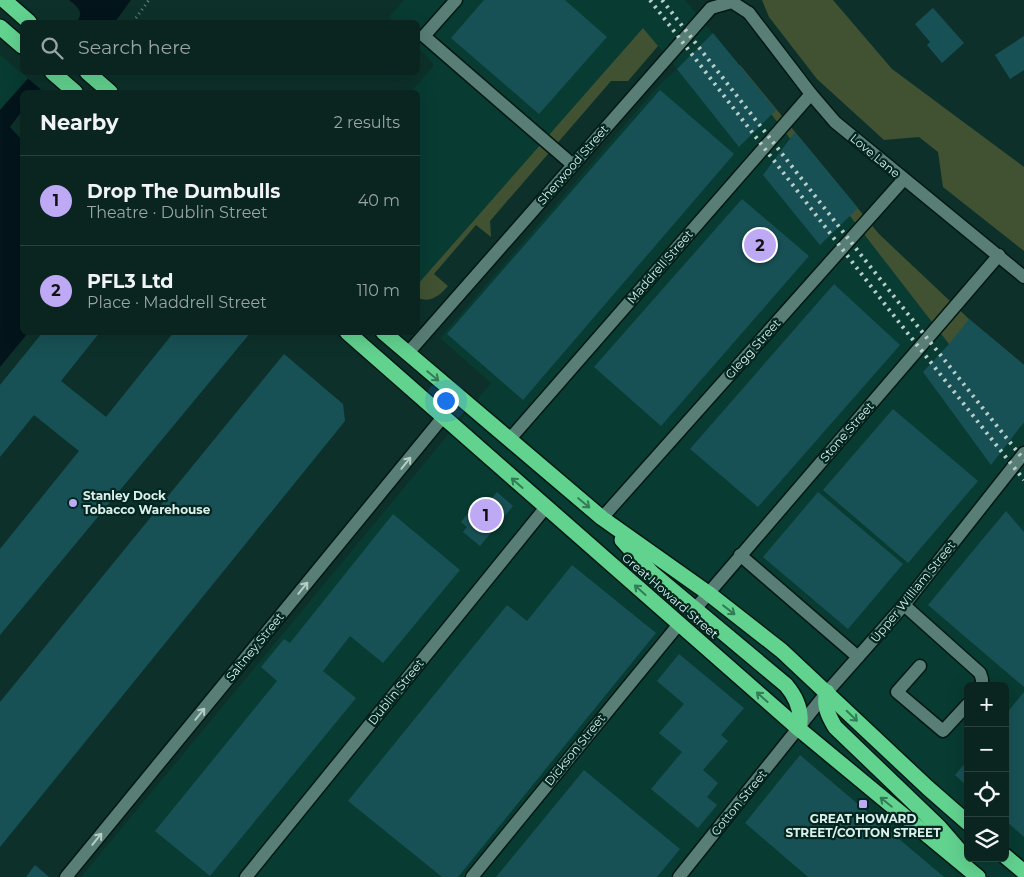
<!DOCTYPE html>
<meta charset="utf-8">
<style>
body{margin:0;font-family:Montserrat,sans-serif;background:#18312d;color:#f1f3f6}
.controls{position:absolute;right:15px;bottom:15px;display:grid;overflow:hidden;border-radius:8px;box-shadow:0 5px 20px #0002}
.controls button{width:45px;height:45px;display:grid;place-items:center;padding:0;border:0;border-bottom:1px solid #2a423e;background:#0a2520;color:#f1f3f6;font:25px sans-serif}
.you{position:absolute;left:445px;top:400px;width:18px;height:18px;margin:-12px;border:4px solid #fff;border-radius:50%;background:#1a73e8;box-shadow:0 0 0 8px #1a73e833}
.badge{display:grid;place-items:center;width:32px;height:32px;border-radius:50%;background:#bea9f5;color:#111;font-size:16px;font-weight:700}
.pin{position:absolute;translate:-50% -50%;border:2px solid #fff;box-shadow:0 1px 5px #0006}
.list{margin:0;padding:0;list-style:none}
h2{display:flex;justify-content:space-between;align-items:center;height:65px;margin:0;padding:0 20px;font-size:21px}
h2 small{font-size:16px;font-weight:400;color:#99a5a5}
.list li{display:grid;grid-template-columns:32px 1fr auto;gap:15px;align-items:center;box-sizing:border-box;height:90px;padding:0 20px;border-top:1px solid #2a423e}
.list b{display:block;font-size:19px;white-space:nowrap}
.list p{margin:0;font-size:16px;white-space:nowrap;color:#99a5a5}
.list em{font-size:16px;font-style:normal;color:#99a5a5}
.icon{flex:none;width:28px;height:28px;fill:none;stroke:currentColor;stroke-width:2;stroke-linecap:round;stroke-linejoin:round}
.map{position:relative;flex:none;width:1024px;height:877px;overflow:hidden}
.search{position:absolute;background:#0a2520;box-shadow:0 5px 20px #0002;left:20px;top:20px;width:400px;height:55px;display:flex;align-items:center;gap:12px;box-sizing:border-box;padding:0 18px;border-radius:8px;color:#99a5a5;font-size:19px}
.panel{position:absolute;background:#0a2520;box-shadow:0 5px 20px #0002;left:20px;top:90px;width:400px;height:245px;border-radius:8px}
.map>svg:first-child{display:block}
.built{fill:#083b32;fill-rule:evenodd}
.green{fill:#415233}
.water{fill:#03141b}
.pier{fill:#0d312a}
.building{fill:#185155}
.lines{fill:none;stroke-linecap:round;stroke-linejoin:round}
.lane-casing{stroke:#001813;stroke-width:15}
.street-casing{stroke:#001813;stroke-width:15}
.secondary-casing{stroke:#001813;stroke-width:15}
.highway-casing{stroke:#001813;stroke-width:18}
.path{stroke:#6e8a84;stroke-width:3;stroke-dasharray:1 4;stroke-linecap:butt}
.lane{stroke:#597e75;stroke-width:12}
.street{stroke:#597e75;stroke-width:12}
.secondary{stroke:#597e75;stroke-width:12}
.highway{stroke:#62d28f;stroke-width:15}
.rail{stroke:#b8cec9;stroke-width:4;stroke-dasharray:2.5 5;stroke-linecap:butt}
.oneway{stroke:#327c58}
.oneway2{stroke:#b5cdc7}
.poi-dot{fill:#bea9f5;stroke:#022721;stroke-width:2}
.labels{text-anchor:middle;stroke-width:4.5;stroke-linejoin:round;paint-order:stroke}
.street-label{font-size:12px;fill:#dcefea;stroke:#022721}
.poi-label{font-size:12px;font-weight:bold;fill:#dcefea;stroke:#022721;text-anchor:start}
</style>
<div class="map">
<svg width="1024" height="877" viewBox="0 0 1024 877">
<rect width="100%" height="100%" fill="#0d312a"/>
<g class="built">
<path d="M 404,0 L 685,0 L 879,234 L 969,319 L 1024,365 L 1024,877 L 81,877 L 491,383 L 440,338 L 660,84 L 677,69 L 643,28 L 418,284 L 418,92 L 411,92 L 434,65 L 418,47 L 418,22 L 394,22 L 389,17 ZM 968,686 L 1005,686 L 1005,858 L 968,858 Z"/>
<path d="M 0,55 L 28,78 L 0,110 Z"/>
</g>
<g class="green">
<path d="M 762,0 L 833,0 L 892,69 L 1024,167 L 1024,251 L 943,187 L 938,152 L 919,137 L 884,140 L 817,79 L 769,17 Z"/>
<path d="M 643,28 L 658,46 L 628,81 L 611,81 L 490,221 L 491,237 L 476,225 L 434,274 L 448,286 C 439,296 431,303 418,298 L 418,284 Z"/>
<path d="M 740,65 L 879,234 L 969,319 L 1024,365 L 1024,422 L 1021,426 L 949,344 L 737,70 Z"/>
</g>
<g class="water">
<path d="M 69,0 L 131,0 L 115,22 L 77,22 C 84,12 78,7 69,0 Z"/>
<path d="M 33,73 L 56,73 L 38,92 L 22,92 L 22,111 L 10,127 L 22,140 L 22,332 L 28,333 L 0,367 L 0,110 Z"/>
</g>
<path class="pier" d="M 30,72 L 58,72 L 43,91 L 26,77 Z"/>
<g class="building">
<path d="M 484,0 L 565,0 L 607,37 L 539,114 L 451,38 Z"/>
<path d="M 933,8 L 964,43 L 942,63 L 927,45 L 930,42 L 915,24 Z"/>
<path d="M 713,33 L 776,110 L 739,147 L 677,69 Z"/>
<path d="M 1024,36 L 1024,70 L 1010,79 L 995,55 Z"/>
<path d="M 660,90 L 734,154 L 523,400 L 447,334 Z"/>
<path d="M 795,132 L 858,208 L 820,245 L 763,175 Z"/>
<path d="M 742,199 L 809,256 L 661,426 L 594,367 Z"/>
<path d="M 834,284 L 900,345 L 758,507 L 690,449 Z"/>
<path d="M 969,319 L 1024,365 L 1024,422 L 991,465 L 923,372 L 949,344 Z"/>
<path d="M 43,332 L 100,332 L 61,381 L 106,417 L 174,332 L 251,332 L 0,635 L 0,549 L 79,451 L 34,415 L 0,457 L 0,385 Z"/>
<path d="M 284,354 L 343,404 L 345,421 L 0,847 L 0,702 Z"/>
<path d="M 893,409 L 978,481 L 908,563 L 823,490 Z"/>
<path d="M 497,492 L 513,506 L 480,546 L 463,532 L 467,527 L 461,522 L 476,503 L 483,509 Z"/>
<path d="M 818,492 L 903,564 L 848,629 L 763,557 Z"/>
<path d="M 1006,511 L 1024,532 L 1024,687 L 928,605 Z"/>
<path d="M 393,514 L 460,570 L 383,663 L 350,636 L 323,671 L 356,698 L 210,876 L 155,831 L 277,681 L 261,667 L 284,639 L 290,643 Z"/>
<path d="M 572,565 L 656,633 L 458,877 L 442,877 L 348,801 L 507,605 L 527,621 Z"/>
<path d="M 679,654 L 744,708 L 721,735 L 728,741 L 703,770 L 718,783 L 707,797 L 717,805 L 698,828 L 651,789 L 682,752 L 659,733 L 684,704 L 657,681 Z"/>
<path d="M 1024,692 L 1024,837 L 1005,820 L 1005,715 Z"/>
<path d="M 800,755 L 944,877 L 808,877 L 745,823 Z"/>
<path d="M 968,760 L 968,787 L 955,775 Z"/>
<path d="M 584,770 L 680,849 L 657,877 L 496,877 Z"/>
<path d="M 35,865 L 49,877 L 26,877 Z"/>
</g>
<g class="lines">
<g class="lane-casing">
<g id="lane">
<path d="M 456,0 L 424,36 L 573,165"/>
<path d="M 740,555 L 858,657"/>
<path d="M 904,605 L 980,673 L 982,679 L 982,686"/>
<path d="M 920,666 L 897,692 L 943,731 L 968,704"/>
</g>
</g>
<g class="street-casing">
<g id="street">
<path d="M 407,354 L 711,8 L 732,2 L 749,13"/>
<path d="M 509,440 L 811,94"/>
<path d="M 602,518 L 904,179"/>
<path d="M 695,609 L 999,255"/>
<path d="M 66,877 L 443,417"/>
<path d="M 246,877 L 546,507"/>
<path d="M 472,877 L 679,624"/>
<path d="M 679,877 L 827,692 L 904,605 L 1024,453"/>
</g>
</g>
<g class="secondary-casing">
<path id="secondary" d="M 749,13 L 811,94 L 835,122 L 1024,277"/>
</g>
<g class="highway-casing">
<g id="highway">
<path d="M 4,0 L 29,22"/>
<path d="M 0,27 L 22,46"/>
<path d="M 52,72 L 75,92"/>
<path d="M 87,72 L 110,92"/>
<path d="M 347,332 L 799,729 L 978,877"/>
<path d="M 383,332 L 602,518 L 708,593 L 782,651 L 928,788 L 968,823"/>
<path d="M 622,540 L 652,573 L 786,685 C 797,698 803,712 799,729"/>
<path d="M 827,692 C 823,705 828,715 835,727 L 939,827 L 965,857"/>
<path d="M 1005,856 L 1024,872"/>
</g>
</g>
<path class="path" d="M 133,22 L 149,0"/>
<use href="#lane" class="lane"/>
<use href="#street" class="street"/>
<use href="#secondary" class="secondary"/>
<use href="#highway" class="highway"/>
<g class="rail">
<path d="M 650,0 L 887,307 L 1024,480"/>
<path d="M 662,0 L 865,260 L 1024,460"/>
</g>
</g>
<defs><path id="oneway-shaft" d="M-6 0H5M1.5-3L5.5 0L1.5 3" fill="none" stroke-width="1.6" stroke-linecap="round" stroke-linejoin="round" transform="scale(1.25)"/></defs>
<g class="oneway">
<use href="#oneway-shaft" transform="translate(433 376) rotate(40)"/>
<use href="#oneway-shaft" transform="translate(517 483) rotate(-139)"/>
<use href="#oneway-shaft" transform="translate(584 503) rotate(40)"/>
<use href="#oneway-shaft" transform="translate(640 590) rotate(-138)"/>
<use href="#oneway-shaft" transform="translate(729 610) rotate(38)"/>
<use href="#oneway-shaft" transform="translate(762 697) rotate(-138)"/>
<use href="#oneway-shaft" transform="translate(852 716) rotate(44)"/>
<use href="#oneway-shaft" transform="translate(886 802) rotate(-141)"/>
</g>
<g class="oneway2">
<use href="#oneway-shaft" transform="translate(406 463) rotate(-51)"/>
<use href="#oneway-shaft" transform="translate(303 588) rotate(-51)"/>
<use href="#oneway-shaft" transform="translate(200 714) rotate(-51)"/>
<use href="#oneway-shaft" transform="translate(97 839) rotate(-51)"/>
</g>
<g class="poi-dot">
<circle cx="73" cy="503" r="5"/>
<rect x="858" y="799" width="10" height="10" rx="2.5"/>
</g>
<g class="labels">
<g class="street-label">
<text transform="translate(875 156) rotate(40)" y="4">Love Lane</text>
<text transform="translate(573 165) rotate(-49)" y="4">Sherwood Street</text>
<text transform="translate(660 267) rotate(-49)" y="4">Maddrell Street</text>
<text transform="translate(753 349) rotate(-48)" y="4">Glegg Street</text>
<text transform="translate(847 432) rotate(-49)" y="4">Stone Street</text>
<text transform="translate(913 592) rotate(-51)" y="4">Upper William Street</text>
<text transform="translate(670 596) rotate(41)" y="4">Great Howard Street</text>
<text transform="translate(255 647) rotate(-51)" y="4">Saltney Street</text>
<text transform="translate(396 692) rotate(-51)" y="4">Dublin Street</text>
<text transform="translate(575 750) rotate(-51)" y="4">Dickson Street</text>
<text transform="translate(739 803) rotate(-51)" y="4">Cotton Street</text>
</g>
<g class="poi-label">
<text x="83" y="500">Stanley Dock<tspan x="83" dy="14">Tobacco Warehouse</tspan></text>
<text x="863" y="823" text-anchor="middle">GREAT HOWARD<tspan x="863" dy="14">STREET/COTTON STREET</tspan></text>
</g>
</g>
</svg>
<div class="controls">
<button>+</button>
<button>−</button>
<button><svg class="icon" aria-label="locate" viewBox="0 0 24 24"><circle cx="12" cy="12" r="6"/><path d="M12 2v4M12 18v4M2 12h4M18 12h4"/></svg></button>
<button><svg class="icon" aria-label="layers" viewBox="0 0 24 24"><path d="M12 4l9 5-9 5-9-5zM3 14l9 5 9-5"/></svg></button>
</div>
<div class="you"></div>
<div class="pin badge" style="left:486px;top:515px">1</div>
<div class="pin badge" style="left:760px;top:245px">2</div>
<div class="search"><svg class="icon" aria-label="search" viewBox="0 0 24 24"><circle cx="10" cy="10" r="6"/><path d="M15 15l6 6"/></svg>Search here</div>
<section class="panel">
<h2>Nearby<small>2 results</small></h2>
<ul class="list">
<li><span class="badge">1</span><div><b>Drop The Dumbulls</b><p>Theatre · Dublin Street</p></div><em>40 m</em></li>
<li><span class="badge">2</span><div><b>PFL3 Ltd</b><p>Place · Maddrell Street</p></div><em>110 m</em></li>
</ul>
</section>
</div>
